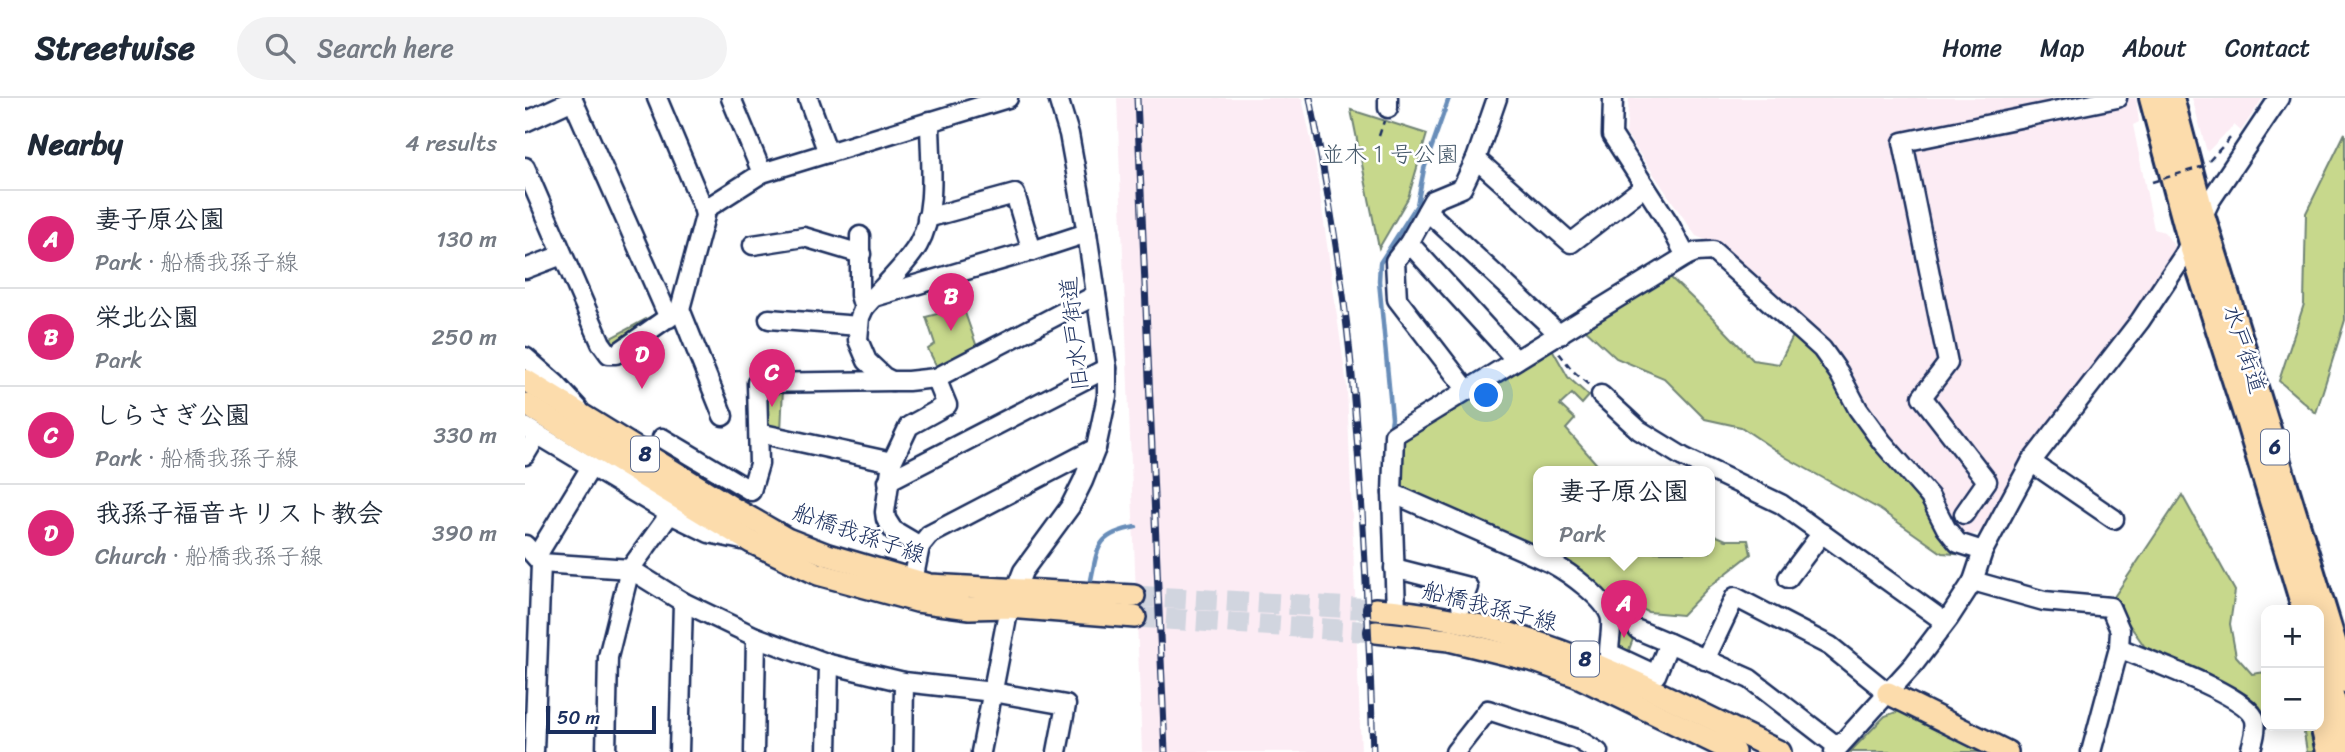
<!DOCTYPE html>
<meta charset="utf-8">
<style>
body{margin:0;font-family:Sriracha,"Klee One",sans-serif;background:#f2f2f3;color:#1f2937}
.controls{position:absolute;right:21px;bottom:21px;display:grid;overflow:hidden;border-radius:14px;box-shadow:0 4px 18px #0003}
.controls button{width:63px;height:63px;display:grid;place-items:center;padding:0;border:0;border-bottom:2px solid #e0e1e3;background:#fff;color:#1f2937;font:35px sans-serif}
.scale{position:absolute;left:21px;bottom:18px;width:110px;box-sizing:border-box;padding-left:7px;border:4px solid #1b2f5e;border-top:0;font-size:19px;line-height:24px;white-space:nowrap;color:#1b2f5e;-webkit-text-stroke:5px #fff;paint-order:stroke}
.you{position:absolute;left:962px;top:298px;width:24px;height:24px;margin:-18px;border:5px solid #fff;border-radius:50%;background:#1a73e8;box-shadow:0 0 0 10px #1a73e833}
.badge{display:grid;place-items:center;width:46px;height:46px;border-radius:50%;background:#db2777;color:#fff;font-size:23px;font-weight:700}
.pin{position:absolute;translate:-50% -58px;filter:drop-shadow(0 2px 4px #0008)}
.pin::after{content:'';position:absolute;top:37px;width:24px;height:21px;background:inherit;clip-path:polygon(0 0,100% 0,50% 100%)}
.popup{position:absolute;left:1008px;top:368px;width:182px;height:91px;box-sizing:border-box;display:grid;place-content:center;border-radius:14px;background:#fff;filter:drop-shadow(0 2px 5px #0005);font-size:23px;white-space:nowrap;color:#747a83}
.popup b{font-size:26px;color:#1f2937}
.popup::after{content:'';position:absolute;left:50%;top:100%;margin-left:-14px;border:14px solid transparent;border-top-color:#fff}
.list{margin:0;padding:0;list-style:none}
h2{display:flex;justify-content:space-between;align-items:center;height:91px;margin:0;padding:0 28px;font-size:30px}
h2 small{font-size:23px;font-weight:400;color:#747a83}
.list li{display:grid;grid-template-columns:46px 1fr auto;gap:21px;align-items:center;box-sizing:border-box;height:98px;padding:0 28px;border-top:2px solid #e0e1e3}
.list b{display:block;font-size:26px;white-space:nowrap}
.list p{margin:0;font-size:23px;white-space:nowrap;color:#747a83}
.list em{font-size:23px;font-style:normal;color:#747a83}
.icon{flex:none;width:38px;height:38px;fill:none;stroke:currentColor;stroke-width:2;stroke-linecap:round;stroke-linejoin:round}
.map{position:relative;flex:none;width:1820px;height:654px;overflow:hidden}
header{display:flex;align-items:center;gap:42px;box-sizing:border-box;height:98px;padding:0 35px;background:#fff;border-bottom:2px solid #e0e1e3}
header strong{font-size:33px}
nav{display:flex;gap:38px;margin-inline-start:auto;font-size:24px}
.search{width:490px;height:63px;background:#f2f2f3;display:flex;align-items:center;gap:18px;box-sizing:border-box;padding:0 24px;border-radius:38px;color:#747a83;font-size:26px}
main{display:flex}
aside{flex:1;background:#fff}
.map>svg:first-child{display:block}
.built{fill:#fcecf4}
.green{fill:#c7d88c;stroke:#718475;stroke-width:2}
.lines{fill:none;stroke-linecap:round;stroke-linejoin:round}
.stream{stroke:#678db9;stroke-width:4.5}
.major-tunnel{stroke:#d1d5df;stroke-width:21;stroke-dasharray:21 10;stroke-linecap:butt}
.minor-casing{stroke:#1b2f5e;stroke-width:23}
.major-casing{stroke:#1b2f5e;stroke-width:26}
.highway-casing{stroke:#1b2f5e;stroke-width:30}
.path{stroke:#1b2f5e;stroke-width:2.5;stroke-dasharray:7 5;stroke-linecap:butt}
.minor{stroke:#fff;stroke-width:18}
.major{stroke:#fcdcac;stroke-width:21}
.highway{stroke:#fcdcac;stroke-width:24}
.rail-casing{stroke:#1b2f5e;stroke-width:7}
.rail{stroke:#fff;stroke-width:4.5;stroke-dasharray:13;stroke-linecap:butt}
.path-bridge{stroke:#1b2f5e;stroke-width:2.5;stroke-dasharray:7 5;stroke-linecap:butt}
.labels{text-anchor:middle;stroke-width:5;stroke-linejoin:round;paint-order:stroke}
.shield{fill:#fff;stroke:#5f6d8e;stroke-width:2}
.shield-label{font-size:21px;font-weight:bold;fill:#1b2f5e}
.park-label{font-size:23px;fill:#46596a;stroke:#fff}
.street-label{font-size:23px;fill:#1b2f5e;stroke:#fff}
</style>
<header>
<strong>Streetwise</strong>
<div class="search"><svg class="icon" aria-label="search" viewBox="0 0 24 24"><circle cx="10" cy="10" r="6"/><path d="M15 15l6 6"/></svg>Search here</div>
<nav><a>Home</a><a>Map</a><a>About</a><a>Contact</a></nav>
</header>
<main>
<aside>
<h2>Nearby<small>4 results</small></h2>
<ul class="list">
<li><span class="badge">A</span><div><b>妻子原公園</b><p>Park · 船橋我孫子線</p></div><em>130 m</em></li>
<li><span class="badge">B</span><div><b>栄北公園</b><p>Park</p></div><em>250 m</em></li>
<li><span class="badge">C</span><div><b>しらさぎ公園</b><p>Park · 船橋我孫子線</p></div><em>330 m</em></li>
<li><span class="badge">D</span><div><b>我孫子福音キリスト教会</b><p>Church · 船橋我孫子線</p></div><em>390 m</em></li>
</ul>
</aside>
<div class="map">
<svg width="1820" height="654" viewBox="0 0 1820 654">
<rect width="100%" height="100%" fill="#fff"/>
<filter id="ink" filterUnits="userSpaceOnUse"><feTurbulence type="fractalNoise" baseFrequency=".0143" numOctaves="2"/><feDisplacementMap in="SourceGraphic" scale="14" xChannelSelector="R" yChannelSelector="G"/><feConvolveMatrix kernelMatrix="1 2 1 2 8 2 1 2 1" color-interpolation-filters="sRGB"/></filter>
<g filter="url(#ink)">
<g class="built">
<path d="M 592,0 L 777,0 L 790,61 L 822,289 L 836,654 L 617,654 Z"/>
<path d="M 1104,0 L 1611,0 L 1614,24 L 1608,27 L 1629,131 L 1639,134 L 1651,150 L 1609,225 L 1464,432 L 1440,439 L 1423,421 L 1412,398 L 1343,312 L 1308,250 L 1190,146 L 1171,138 L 1101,36 Z"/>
<path d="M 1667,0 L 1738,0 L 1716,33 L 1709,27 L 1682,54 Z"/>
</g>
<g class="green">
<path d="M 826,12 L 902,36 L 883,100 L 854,150 Z"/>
<path d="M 1820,35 L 1820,222 L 1791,315 L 1754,283 L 1779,206 L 1781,115 Z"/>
<path d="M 1144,178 L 1185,217 L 1228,262 L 1254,266 L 1268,238 L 1293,258 L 1314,288 L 1335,330 L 1385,389 L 1431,456 L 1417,455 L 1354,411 L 1262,360 L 1216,329 L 1180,321 L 1139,280 L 1091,260 L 1060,231 Z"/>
<path d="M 438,209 L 453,252 L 414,273 L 403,251 L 410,246 L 401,219 Z"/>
<path d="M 134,214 L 133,220 L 92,248 L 86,247 L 82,242 Z"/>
<path d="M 1026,249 L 1043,279 L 1064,298 L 1057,306 L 1047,296 L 1035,307 L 1050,321 L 1041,331 L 1076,371 L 1071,374 L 1013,374 L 1013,454 L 873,393 L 877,338 Z"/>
<path d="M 258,289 L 256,334 C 232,329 237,315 237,294 Z"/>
<path d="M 1657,397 L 1710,493 L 1705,526 L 1711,558 L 1727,576 L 1741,574 L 1741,628 L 1786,628 L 1792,654 L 1782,654 L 1778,629 L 1738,628 L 1730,607 L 1620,549 L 1587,502 Z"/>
<path d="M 1185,435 L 1201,442 L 1223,442 L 1226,456 L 1184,489 L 1157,517 L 1123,514 L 1093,499 L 1083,508 L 1015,454 L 1185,454 Z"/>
<path d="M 1090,518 L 1113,527 L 1101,560 L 1089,554 Z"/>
<path d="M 1374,613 L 1379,614 L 1460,654 L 1325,654 L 1360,618 Z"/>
</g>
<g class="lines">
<g class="stream">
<path d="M 865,334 L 867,320 L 854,183 L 855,165 L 892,107 L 899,71 L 924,0"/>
<path d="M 566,482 C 573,447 573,436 611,429"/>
</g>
<g class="major-tunnel">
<path d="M 609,498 L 850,511"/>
<path d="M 610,519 L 851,534"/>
</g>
<g class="minor-casing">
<g id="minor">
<path d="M 47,0 L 144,220"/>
<path d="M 132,0 L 179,112"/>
<path d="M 206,0 L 237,75"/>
<path d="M 283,0 L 303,55"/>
<path d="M 863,0 L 863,10"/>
<path d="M 1088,0 L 1087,37 L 1143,124 L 1161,158"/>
<path d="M 405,23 C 405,62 413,112 393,147 C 381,168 355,191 339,210 L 335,219 L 333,242 L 342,263 L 359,279 L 367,283 L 383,283 L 411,280 L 571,197"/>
<path d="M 0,24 L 48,2"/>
<path d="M 951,61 L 1046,145 L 1120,88"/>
<path d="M 0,69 L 76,245 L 84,256 L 91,256 L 155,211 L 180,118 L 179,112 L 237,75 L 483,0"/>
<path d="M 902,113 L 1035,237"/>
<path d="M 402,120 L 490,96 L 507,153"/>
<path d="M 335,138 L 335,197 L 339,210"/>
<path d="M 884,145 L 991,262"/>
<path d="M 228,147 L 279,139 L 336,156"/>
<path d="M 0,171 L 37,157"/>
<path d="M 349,199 L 507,153 L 562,135"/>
<path d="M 155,211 L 198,318"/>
<path d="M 244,221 L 334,228"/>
<path d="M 0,259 L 31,286 L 53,310"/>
<path d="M 411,280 L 422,307 L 384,328 L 367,364 L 360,414 L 361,421 L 368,432 L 395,448 L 404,437 L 571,350"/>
<path d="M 942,292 L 872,201 L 870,163 L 884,145 L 908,102 L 937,90 L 951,61 L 972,0"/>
<path d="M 1076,297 L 1114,332 L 1158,359 L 1256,406 L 1420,524"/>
<path d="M 0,329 L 145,416 L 105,471 L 83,559 L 81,654"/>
<path d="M 234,335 L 367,364"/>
<path d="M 137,340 L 226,393 L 234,366 L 232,285 L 367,283"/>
<path d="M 0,357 L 12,337"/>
<path d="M 1506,364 L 1589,421"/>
<path d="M 363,383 L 582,270"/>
<path d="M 867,395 L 1026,465 C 1043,474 1083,502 1086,521 C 1087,532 1084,544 1084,555 L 1131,577 L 1144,545 L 1225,581 L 1313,649"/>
<path d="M 145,416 L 184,435 L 217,442"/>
<path d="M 1439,416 L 1462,383 L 1397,299 L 1423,265 L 1378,44 L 1592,0"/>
<path d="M 0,447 L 16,465 L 105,471 L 158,504 L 231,539 L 304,566 L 379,584 L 468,594 L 541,607 L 532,654"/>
<path d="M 11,459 L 66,369"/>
<path d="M 869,470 L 943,489 L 936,508"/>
<path d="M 1263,480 L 1297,435"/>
<path d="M 388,483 L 395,448"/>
<path d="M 1448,483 L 1519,503 L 1585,509 L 1595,532 L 1594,550 L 1566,654"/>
<path d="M 871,513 L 867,395 L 869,337 L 1161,158 L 1171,154 L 1188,153 L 1297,251 L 1314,275 L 1333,311 L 1357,344 L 1405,399 L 1421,430 L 1433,445 L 1458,453"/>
<path d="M 1113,532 L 1144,545"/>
<path d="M 1594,550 C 1619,561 1724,597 1730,622 C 1732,632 1728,644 1725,654"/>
<path d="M 1180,562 L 1210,499 L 1305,548 L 1363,595"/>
<path d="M 9,654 L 16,465"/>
<path d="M 154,654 L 158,504"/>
<path d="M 229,654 L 231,539"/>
<path d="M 302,654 L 304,566"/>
<path d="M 378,654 L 379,584"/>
<path d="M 456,654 L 484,509 L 498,473 L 545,409 L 558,383 L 571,350 L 582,298 L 582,270 L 562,135 L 544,36 L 533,0"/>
<path d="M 930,654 L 963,612 L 1052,641 L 1073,654"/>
<path d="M 1309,654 L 1389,566 L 1424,520 L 1448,483 L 1458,453 L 1506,364 L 1615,223 L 1659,157 L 1685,103 L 1754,0"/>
</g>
</g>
<g class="major-casing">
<g id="major">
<path d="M 0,282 L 206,409 L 262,441 L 303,457 L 405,487 L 609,498"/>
<path d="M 0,306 L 226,444 L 293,476 L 392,503 L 445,510 L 484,509 L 610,519"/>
<path d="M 850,511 C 1002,521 1122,590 1255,654"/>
<path d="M 851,534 L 924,542 L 1010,563 L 1052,578 L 1209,654"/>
<path d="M 1363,595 L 1482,654"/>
</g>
</g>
<g class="highway-casing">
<g id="highway">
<path d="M 1627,0 L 1666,145 L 1722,319 L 1780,512"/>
<path d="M 1646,0 L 1677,117 L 1820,582"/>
<path d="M 1794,557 L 1820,644"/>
<path d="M 1794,609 L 1804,654"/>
</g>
</g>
<g class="path">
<path d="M 854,38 L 859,23"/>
<path d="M 1684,63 L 1708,37"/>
<path d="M 1034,255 L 1048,273 L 1065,288"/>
</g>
<use href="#minor" class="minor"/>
<use href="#major" class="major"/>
<use href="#highway" class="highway"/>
<g class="rail-casing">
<g id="rail">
<path d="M 612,0 L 640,654"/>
<path d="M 785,0 C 803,92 819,185 827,278 C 838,403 844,529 848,654"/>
</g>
</g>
<use href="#rail" class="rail"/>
<path class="path-bridge" d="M 1627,84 L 1679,68"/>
</g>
</g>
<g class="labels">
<g class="shield">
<rect x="1736" y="331.5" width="28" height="35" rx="5"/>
<rect x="106" y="338.5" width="28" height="35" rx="5"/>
<rect x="1046" y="543.5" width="28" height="35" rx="5"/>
</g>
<g class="shield-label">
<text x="1750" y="356">6</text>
<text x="120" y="363">8</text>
<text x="1060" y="568">8</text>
</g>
<g class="park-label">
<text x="865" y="64">並木１号公園</text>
</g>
<g class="street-label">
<text transform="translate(549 236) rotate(-96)" y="8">旧水戸街道</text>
<text transform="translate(1720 251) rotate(72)" y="8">水戸街道</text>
<text transform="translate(334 435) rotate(19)" y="8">船橋我孫子線</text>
<text transform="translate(965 508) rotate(14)" y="8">船橋我孫子線</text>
</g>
</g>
</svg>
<div class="controls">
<button>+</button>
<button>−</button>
</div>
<div class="scale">50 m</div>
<div class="you"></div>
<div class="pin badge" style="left:1099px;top:540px">A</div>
<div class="popup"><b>妻子原公園</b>Park</div>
<div class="pin badge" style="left:426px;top:233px">B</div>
<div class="pin badge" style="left:247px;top:309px">C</div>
<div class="pin badge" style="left:117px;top:291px">D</div>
</div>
</main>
